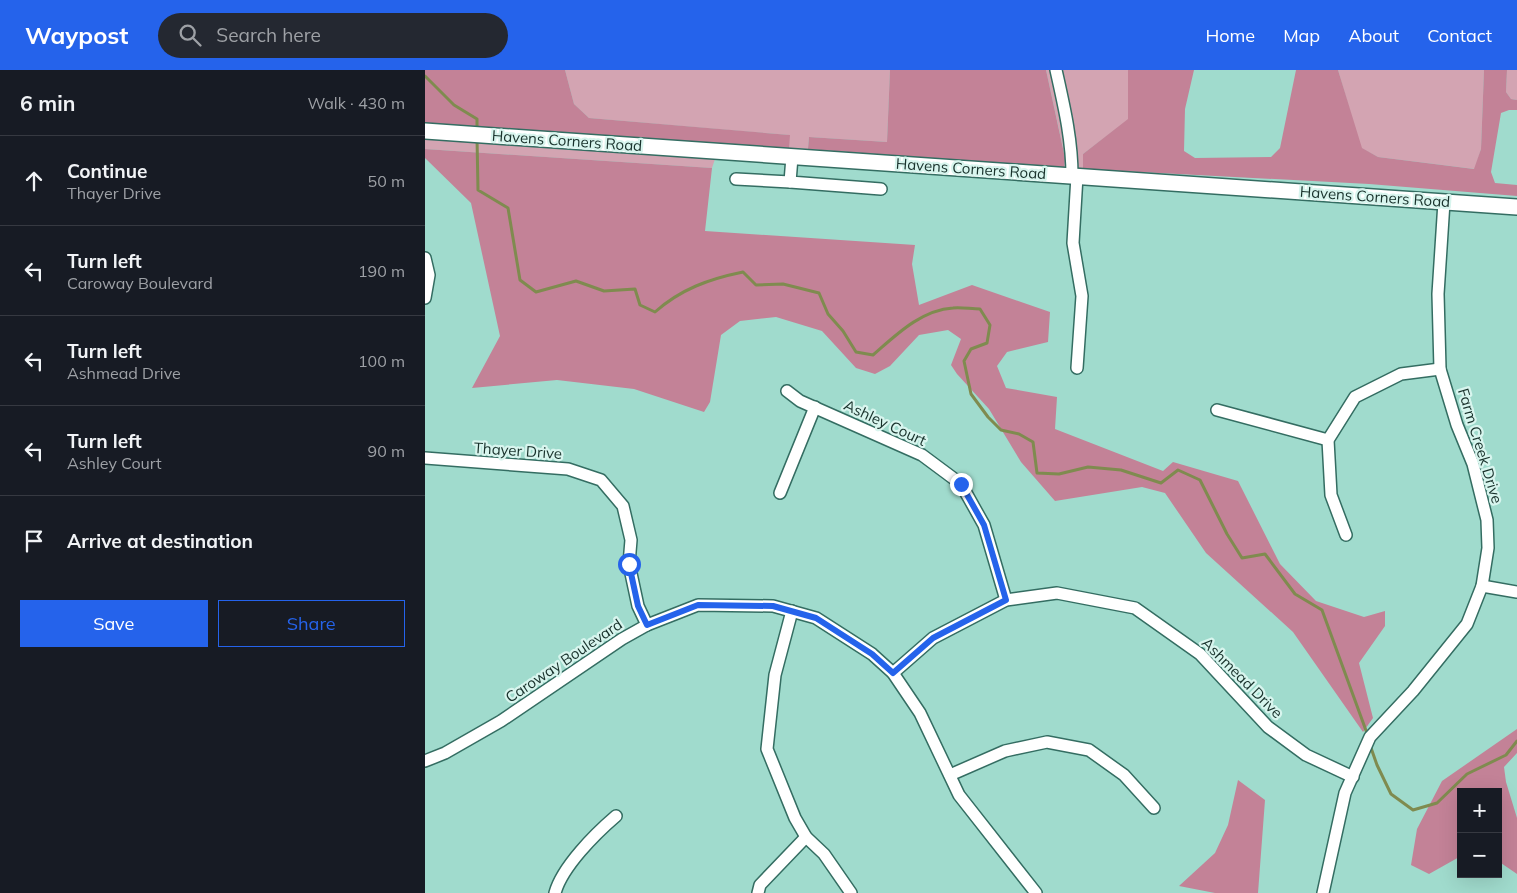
<!DOCTYPE html>
<meta charset="utf-8">
<style>
body{margin:0;font-family:Mulish,sans-serif;background:#242831;color:#f1f3f6}
.controls{position:absolute;right:15px;bottom:15px;display:grid;overflow:hidden;border-radius:0px;box-shadow:0 5px 20px #0002}
.controls button{width:45px;height:45px;display:grid;place-items:center;padding:0;border:0;border-bottom:1px solid #363941;background:#171b24;color:#f1f3f6;font:25px sans-serif}
.stop{position:absolute;width:15px;height:15px;margin:-11px;border:4px solid #2563eb;border-radius:50%;background:#fff}
.stop.end{background:#2563eb;border-color:#fff;box-shadow:0 1px 5px #0008}
.list{margin:0;padding:0;list-style:none}
h2{display:flex;justify-content:space-between;align-items:center;height:65px;margin:0;padding:0 20px;font-size:21px}
h2 small{font-size:16px;font-weight:400;color:#9ea1a6}
.list li{display:grid;grid-template-columns:32px 1fr auto;gap:15px;align-items:center;box-sizing:border-box;height:90px;padding:0 20px;border-top:1px solid #363941}
.list b{display:block;font-size:19px;white-space:nowrap}
.list p{margin:0;font-size:16px;white-space:nowrap;color:#9ea1a6}
.list em{font-size:16px;font-style:normal;color:#9ea1a6}
.actions{display:flex;gap:10px;padding:15px 20px}
.actions a{flex:1;padding:11px 0;border:1px solid #2563eb;border-radius:0px;text-align:center;font-size:18px;color:#2563eb}
.actions .main{background:#2563eb;color:#fff}
.icon{flex:none;width:28px;height:28px;fill:none;stroke:currentColor;stroke-width:2;stroke-linecap:round;stroke-linejoin:round}
.map{position:relative;flex:none;width:1092px;height:823px;overflow:hidden}
header{display:flex;align-items:center;gap:30px;box-sizing:border-box;height:70px;padding:0 25px;background:#2563eb;color:#fff}
header strong{font-size:24px}
nav{display:flex;gap:28px;margin-inline-start:auto;font-size:18px}
.search{width:350px;height:45px;background:#242831;display:flex;align-items:center;gap:12px;box-sizing:border-box;padding:0 18px;border-radius:28px;color:#9ea1a6;font-size:19px}
main{display:flex}
aside{flex:1;background:#171b24}
.map>svg:first-child{display:block}
.green{fill:#d3a4b2}
.forest{fill:#c38297}
.lines{fill:none;stroke-linecap:round;stroke-linejoin:round}
.stream{stroke:#7f8b4f;stroke-width:3}
.minor-casing{stroke:#346d62;stroke-width:14}
.major-casing{stroke:#346d62;stroke-width:18}
.minor{stroke:#fff;stroke-width:11}
.major{stroke:#fff;stroke-width:15}
.route{stroke:#2563eb;stroke-width:6}
.labels{text-anchor:middle;stroke-width:4.5;stroke-linejoin:round;paint-order:stroke}
.street-label{font-size:15px;fill:#18312b;stroke:#d8f5ee}
</style>
<header>
<strong>Waypost</strong>
<div class="search"><svg class="icon" aria-label="search" viewBox="0 0 24 24"><circle cx="10" cy="10" r="6"/><path d="M15 15l6 6"/></svg>Search here</div>
<nav><a>Home</a><a>Map</a><a>About</a><a>Contact</a></nav>
</header>
<main>
<aside>
<h2>6 min<small>Walk · 430 m</small></h2>
<ul class="list">
<li><svg class="icon" aria-label="ahead" viewBox="0 0 24 24"><path d="M12 20V5M6 11l6-6 6 6"/></svg><div><b>Continue</b><p>Thayer Drive</p></div><em>50 m</em></li>
<li><svg class="icon" aria-label="left" viewBox="0 0 24 24"><path d="M17 20v-9H6M10 6l-5 5 5 5"/></svg><div><b>Turn left</b><p>Caroway Boulevard</p></div><em>190 m</em></li>
<li><svg class="icon" aria-label="left" viewBox="0 0 24 24"><path d="M17 20v-9H6M10 6l-5 5 5 5"/></svg><div><b>Turn left</b><p>Ashmead Drive</p></div><em>100 m</em></li>
<li><svg class="icon" aria-label="left" viewBox="0 0 24 24"><path d="M17 20v-9H6M10 6l-5 5 5 5"/></svg><div><b>Turn left</b><p>Ashley Court</p></div><em>90 m</em></li>
<li><svg class="icon" aria-label="arrive" viewBox="0 0 24 24"><path d="M6 21V4h12l-3 4 3 4H6"/></svg><div><b>Arrive at destination</b></div></li>
</ul>
<div class="actions"><a class="main">Save</a><a>Share</a></div>
</aside>
<div class="map">
<svg width="1092" height="823" viewBox="0 0 1092 823">
<rect width="100%" height="100%" fill="#a0dbcd"/>
<g class="green">
<path d="M 140,0 L 465,0 L 462,72 L 384,67 L 383,79 L 364,78 L 364,65 L 164,48 L 149,34 Z"/>
<path d="M 621,0 L 703,0 L 704,49 L 658,84 L 658,99 L 639,98 L 640,87 Z"/>
<path d="M 913,0 L 1059,0 L 1056,79 L 1050,99 L 953,87 L 936,78 Z"/>
<path d="M 1082,0 L 1092,0 L 1092,30 L 1086,29 L 1081,22 Z"/>
<path d="M 0,69 L 291,86 L 287,98 L 0,79 Z"/>
</g>
<g class="forest">
<path d="M 0,0 L 140,0 L 149,34 L 164,48 L 365,65 L 364,78 L 0,54 Z"/>
<path d="M 465,0 L 621,0 L 640,88 L 639,98 L 383,79 L 384,67 L 462,72 Z"/>
<path d="M 703,0 L 769,0 L 760,39 L 759,81 L 770,88 L 846,87 L 855,78 L 871,0 L 913,0 L 937,78 L 953,87 L 1049,99 L 1056,79 L 1059,0 L 1082,0 L 1081,22 L 1086,29 L 1092,30 L 1092,40 L 1084,40 L 1076,43 L 1066,102 L 1070,113 L 1092,115 L 1092,126 L 944,114 L 658,99 L 658,84 L 703,49 Z"/>
<path d="M 0,79 L 287,98 L 280,161 L 490,175 L 487,194 L 494,235 L 547,215 L 625,242 L 623,272 L 582,282 L 572,296 L 581,318 L 632,327 L 630,359 L 738,401 L 748,392 L 813,411 L 855,494 L 891,531 L 939,547 L 960,541 L 960,556 L 934,593 L 948,648 L 938,662 L 868,562 L 781,483 L 740,423 L 717,417 L 630,431 L 596,392 L 564,339 L 532,304 L 526,295 L 536,269 L 523,260 L 494,265 L 465,296 L 450,304 L 431,298 L 397,261 L 351,247 L 315,251 L 296,265 L 285,332 L 279,342 L 209,319 L 132,310 L 47,318 L 75,266 L 46,133 L 0,88 Z"/>
<path d="M 1092,659 L 1092,683 L 1079,697 L 1081,712 L 1092,748 L 1092,804 L 1073,791 L 1073,722 L 1036,722 L 1036,786 L 1004,804 L 986,795 L 992,759 L 1017,711 Z"/>
<path d="M 813,710 L 840,730 L 833,823 L 790,823 L 754,816 L 790,783 L 803,755 Z"/>
</g>
<g class="lines">
<g class="stream">
<path d="M 0,6 L 29,35 L 52,49 L 52,59"/>
<path d="M 52,68 L 53,120 L 83,138 L 95,210 L 111,222 L 151,211 L 179,221 L 210,219 L 215,235 L 230,242 C 256,219 284,209 318,202 L 331,215 L 358,214 L 394,223 L 403,244 L 418,261 L 431,282 L 448,285 C 471,265 496,240 528,238 C 536,237 546,239 555,239 L 565,255 L 562,273 L 546,279 L 539,291 L 546,324 L 563,347 L 576,360 L 594,364 L 608,372 L 612,403 L 634,404 L 663,397 L 696,400 L 736,413 L 753,400 L 775,410 L 802,464 L 817,488 L 840,484 L 870,524 L 897,540 L 943,666"/>
<path d="M 945,675 L 952,695 L 966,724 L 988,740 L 1012,733 L 1042,704 L 1081,685 L 1092,671"/>
</g>
<g class="minor-casing">
<g id="minor">
<path d="M 631,0 C 639,36 647,69 647,106"/>
<path d="M 367,87 L 365,112 L 456,119"/>
<path d="M 311,109 L 365,112"/>
<path d="M 0,188 L 4,205 L 0,228"/>
<path d="M 652,298 L 657,226 L 648,173 L 652,106"/>
<path d="M 362,321 L 375,331 L 497,385 L 536,414 L 559,455 L 581,530"/>
<path d="M 792,340 L 903,370"/>
<path d="M 0,388 L 143,399 L 176,410 L 198,436 L 206,470 L 204,494 L 213,536 L 222,555"/>
<path d="M 355,423 L 390,337"/>
<path d="M 921,465 L 906,425 L 903,370 L 930,327 L 976,304 L 1015,299"/>
<path d="M 1057,516 L 1092,522"/>
<path d="M 367,541 L 350,605 L 342,679 L 370,748 L 381,767 L 399,784 L 426,823"/>
<path d="M 468,603 L 508,568 L 581,530 L 632,523 L 710,538 L 775,584 L 843,657 L 881,685 L 928,707"/>
<path d="M 0,691 L 20,683 L 76,651 L 197,569 L 222,555 L 273,535 L 348,536 L 391,548 L 447,584 L 468,603 L 495,643 L 534,725 L 611,823"/>
<path d="M 525,705 L 580,681 L 622,672 L 664,680 L 699,705 L 729,738"/>
<path d="M 130,823 C 137,797 170,764 191,746"/>
<path d="M 333,823 L 335,815 L 381,767"/>
<path d="M 898,823 L 920,723 L 945,667 L 988,621 L 1042,554 L 1057,516 L 1063,478 L 1062,450 L 1048,394 L 1032,355 L 1015,299 L 1013,224 L 1019,132"/>
</g>
</g>
<g class="major-casing">
<path id="major" d="M 0,61 L 1092,137"/>
</g>
<use href="#minor" class="minor"/>
<use href="#major" class="major"/>
</g>
<g class="lines">
<path class="route" d="M 204,494 L 213,536 L 222,555 L 273,535 L 348,536 L 391,548 L 447,584 L 468,603 L 508,568 L 581,530 L 559,455 L 536,414"/>
</g>
<g class="labels">
<g class="street-label">
<text transform="translate(142 71) rotate(4)" y="5">Havens Corners Road</text>
<text transform="translate(546 99) rotate(4)" y="5">Havens Corners Road</text>
<text transform="translate(950 127) rotate(4)" y="5">Havens Corners Road</text>
<text transform="translate(460 353) rotate(25)" y="5">Ashley Court</text>
<text transform="translate(1055 376) rotate(73)" y="5">Farm Creek Drive</text>
<text transform="translate(93 381) rotate(4)" y="5">Thayer Drive</text>
<text transform="translate(139 591) rotate(-34)" y="5">Caroway Boulevard</text>
<text transform="translate(817 608) rotate(45)" y="5">Ashmead Drive</text>
</g>
</g>
</svg>
<div class="controls">
<button>+</button>
<button>−</button>
</div>
<div class="stop" style="left:204px;top:494px"></div>
<div class="stop end" style="left:536px;top:414px"></div>
</div>
</main>
